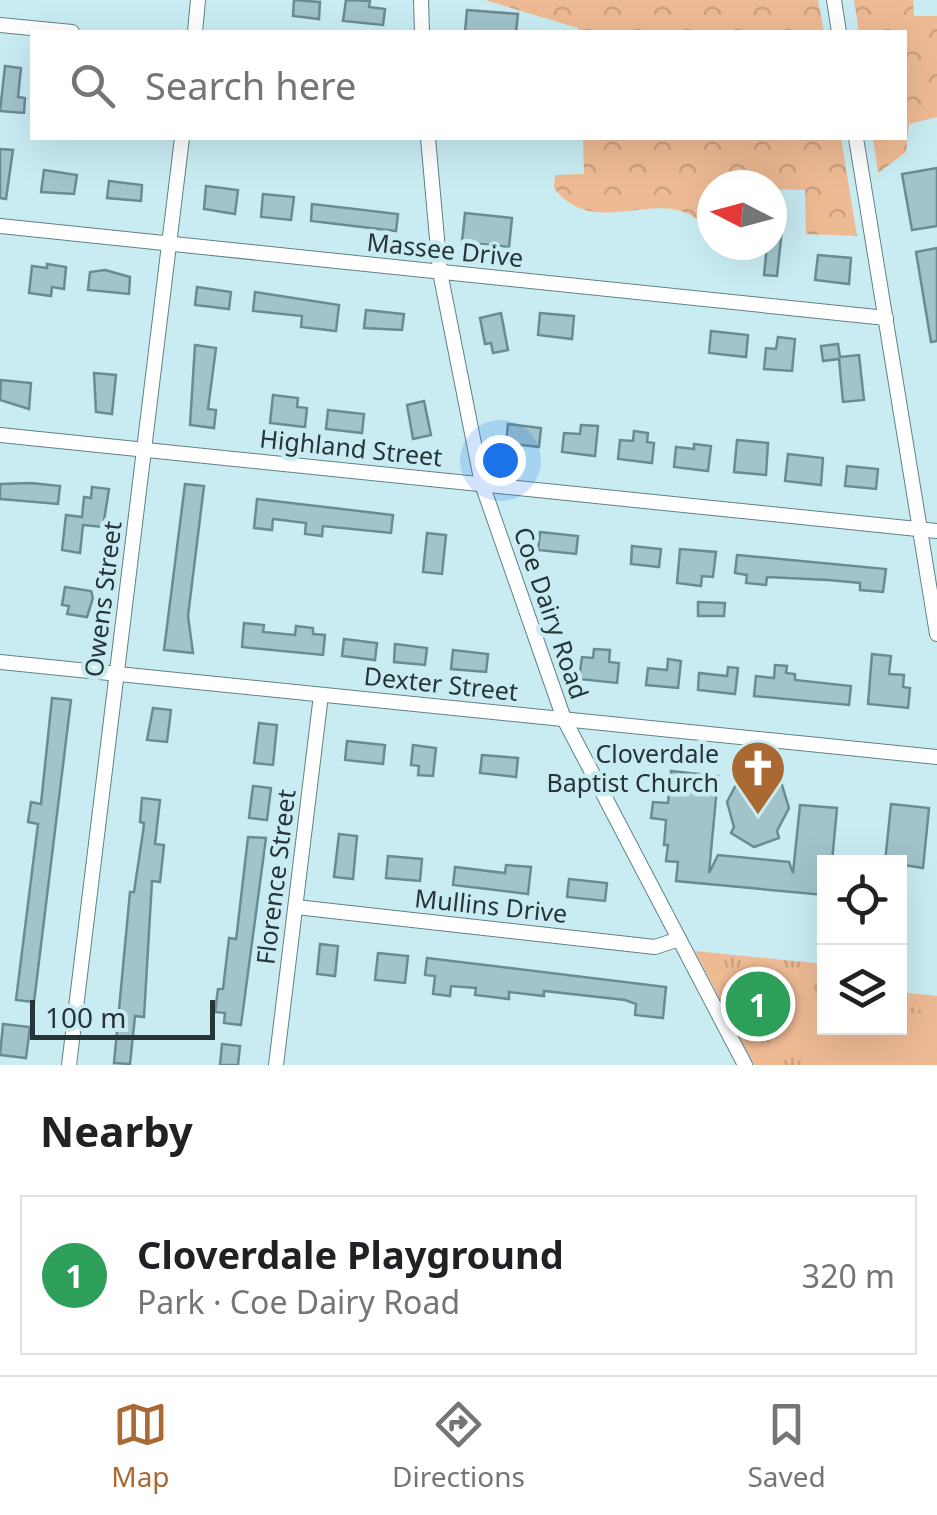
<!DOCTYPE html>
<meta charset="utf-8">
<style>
body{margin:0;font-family:"Noto Sans",sans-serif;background:#f2f2f2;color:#202124}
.controls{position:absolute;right:30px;bottom:30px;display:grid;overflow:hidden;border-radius:0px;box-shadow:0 10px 40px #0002}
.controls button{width:90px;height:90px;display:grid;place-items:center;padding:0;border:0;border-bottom:2px solid #e0e0e0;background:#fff;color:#202124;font:50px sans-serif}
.compass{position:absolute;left:697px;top:170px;width:90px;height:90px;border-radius:50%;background:#fff;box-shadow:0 10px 40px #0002;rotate:276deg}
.scale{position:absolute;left:30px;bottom:25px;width:185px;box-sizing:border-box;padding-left:10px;border:5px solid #273538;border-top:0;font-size:28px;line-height:35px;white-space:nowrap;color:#273538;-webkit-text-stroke:8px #c9ecf3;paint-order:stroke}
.you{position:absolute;left:500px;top:460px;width:35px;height:35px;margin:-25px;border:8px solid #fff;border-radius:50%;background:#1a73e8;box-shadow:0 0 0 15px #1a73e833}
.badge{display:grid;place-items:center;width:65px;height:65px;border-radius:50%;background:#aa6933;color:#fff;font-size:32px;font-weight:700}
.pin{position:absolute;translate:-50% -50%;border:5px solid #fff;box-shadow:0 2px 10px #0006}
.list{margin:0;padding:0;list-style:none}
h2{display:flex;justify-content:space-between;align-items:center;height:130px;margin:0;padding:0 40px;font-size:42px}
h2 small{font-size:32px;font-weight:400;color:#757577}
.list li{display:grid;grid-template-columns:65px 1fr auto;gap:30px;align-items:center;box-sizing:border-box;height:160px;margin:0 20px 20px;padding:0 20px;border:2px solid #e0e0e0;border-radius:0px}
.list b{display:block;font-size:38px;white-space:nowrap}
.list p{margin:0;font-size:32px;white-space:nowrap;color:#757577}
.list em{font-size:32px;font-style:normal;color:#757577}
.icon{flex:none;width:55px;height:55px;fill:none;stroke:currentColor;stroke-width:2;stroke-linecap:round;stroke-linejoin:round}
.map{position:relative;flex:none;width:937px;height:1065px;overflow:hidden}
.search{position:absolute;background:#fff;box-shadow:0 10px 40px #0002;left:30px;right:30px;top:30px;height:110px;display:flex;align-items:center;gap:25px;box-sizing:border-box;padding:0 35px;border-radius:0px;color:#757577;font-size:38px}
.sheet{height:310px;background:#fff}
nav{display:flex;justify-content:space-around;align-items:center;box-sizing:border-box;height:140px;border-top:2px solid #e0e0e0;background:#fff;font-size:28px;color:#757577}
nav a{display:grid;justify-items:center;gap:5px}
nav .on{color:#aa6933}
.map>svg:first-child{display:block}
.grass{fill:url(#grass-tufts)}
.forest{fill:url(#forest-crowns)}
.garden{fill:#eeba94}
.building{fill:#a2c3ca;stroke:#6b8b92;stroke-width:2.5}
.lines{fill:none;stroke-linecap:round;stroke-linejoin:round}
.minor-casing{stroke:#618187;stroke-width:16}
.minor{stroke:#fff;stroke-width:14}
.labels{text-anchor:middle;stroke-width:9;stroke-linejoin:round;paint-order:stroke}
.street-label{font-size:25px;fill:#273538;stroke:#c9ecf3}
.poi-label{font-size:25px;fill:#273538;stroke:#c9ecf3;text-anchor:end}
</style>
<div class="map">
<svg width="937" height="1065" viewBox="0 0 937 1065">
<defs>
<pattern id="grass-tufts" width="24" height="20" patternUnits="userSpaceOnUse" patternTransform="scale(2.5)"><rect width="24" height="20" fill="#eeba94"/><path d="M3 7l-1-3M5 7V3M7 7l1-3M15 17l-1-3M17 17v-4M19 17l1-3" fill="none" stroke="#cca080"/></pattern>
<pattern id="forest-crowns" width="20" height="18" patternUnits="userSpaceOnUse" patternTransform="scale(2.5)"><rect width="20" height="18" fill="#eeba94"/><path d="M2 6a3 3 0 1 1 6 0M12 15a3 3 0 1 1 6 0" fill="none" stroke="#cca080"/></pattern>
</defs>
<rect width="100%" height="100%" fill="#c9ecf3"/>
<path class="grass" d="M 695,951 L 824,964 L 824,1028 L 900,1028 L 900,992 L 937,996 L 937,1065 L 754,1065 Z"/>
<g class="forest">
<path d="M 485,0 L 818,0 L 824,32 L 579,32 L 578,28 Z"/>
<path d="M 854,0 L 913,0 L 914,16 L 937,16 L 937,117 L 909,124 L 906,152 L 878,173 L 873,138 L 904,138 L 904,32 L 859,32 Z"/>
<path d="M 583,138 L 841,138 L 857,236 L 806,234 L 805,190 L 772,189 L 772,185 L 712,185 L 712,235 C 669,173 600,247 554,188 L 555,175 L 584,174 Z"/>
</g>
<path class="garden" d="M 793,1007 L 824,1009 L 824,1028 L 900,1028 L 900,1012 L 937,1014 L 937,1065 L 804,1065 L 790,1019 Z"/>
<g class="building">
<path d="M 294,0 L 320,2 L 319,19 L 293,16 Z"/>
<path d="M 346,0 L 370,1 L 369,7 L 385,9 L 383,25 L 343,21 Z"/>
<path d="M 467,10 L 518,14 L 516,32 L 465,32 Z"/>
<path d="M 5,66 L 21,68 L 18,97 L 25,98 L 24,113 L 0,111 Z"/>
<path d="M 0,149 L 13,150 L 6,199 L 0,198 Z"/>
<path d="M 937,168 L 937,226 L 912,230 L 902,174 Z"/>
<path d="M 44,170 L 77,175 L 74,194 L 41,192 Z"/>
<path d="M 109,181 L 142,185 L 141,201 L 107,198 Z"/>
<path d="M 206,186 L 238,190 L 235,214 L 204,209 Z"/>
<path d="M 263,194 L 294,197 L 291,220 L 261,217 Z"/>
<path d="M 312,204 L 398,214 L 396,231 L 311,221 Z"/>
<path d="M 465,213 L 512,218 L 509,247 L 462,242 Z"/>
<path d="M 772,218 L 783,220 L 777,276 L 764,275 L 767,245 L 772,245 Z"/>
<path d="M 937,248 L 937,341 L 931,342 L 916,252 Z"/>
<path d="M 818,255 L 851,258 L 849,284 L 815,280 Z"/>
<path d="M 47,264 L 66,267 L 64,289 L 52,287 L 51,296 L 29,293 L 32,266 L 47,268 Z"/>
<path d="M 105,270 L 130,277 L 129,294 L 88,290 L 90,272 Z"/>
<path d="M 197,287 L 231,292 L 229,309 L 195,305 Z"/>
<path d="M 255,292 L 339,305 L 336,331 L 301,327 L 302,316 L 253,311 Z"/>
<path d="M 366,310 L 404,314 L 402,330 L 364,328 Z"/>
<path d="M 501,313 L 508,350 L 493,353 L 491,343 L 485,344 L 480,318 Z"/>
<path d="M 540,313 L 574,316 L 572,339 L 538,335 Z"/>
<path d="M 711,331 L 748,335 L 746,357 L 709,353 Z"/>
<path d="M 778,337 L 795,339 L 792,371 L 764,369 L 766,348 L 776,349 Z"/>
<path d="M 838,344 L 840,357 L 859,355 L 864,400 L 843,402 L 839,359 L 823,361 L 821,346 Z"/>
<path d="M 195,345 L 216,348 L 208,409 L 216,410 L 214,428 L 190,425 Z"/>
<path d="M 94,373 L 116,375 L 112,414 L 96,412 Z"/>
<path d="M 1,380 L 31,383 L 29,409 L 0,400 Z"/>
<path d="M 273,395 L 298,398 L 297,407 L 307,408 L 305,427 L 270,423 Z"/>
<path d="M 424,401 L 431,435 L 413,439 L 407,405 Z"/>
<path d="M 328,410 L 364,414 L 362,433 L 326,429 Z"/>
<path d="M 508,424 L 541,428 L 539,447 L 506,443 Z"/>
<path d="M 581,425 L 598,426 L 595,456 L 562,452 L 564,433 L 580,434 Z"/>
<path d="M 634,431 L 648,433 L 647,442 L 654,443 L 652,463 L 618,459 L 620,440 L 633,441 Z"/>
<path d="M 737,440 L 768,443 L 766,475 L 734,472 Z"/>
<path d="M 694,444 L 711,446 L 708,471 L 674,467 L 676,447 L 694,449 Z"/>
<path d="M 788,454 L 823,458 L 821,485 L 785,481 Z"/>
<path d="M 847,466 L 878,469 L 876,489 L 845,486 Z"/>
<path d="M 31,483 L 60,486 L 58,504 L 0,499 L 0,484 Z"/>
<path d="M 185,484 L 204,486 L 188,616 L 193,653 L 164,650 Z"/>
<path d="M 92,487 L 109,489 L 103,527 L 83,525 L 80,553 L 62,550 L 66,515 L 82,517 L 84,497 L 91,498 Z"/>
<path d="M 257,499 L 393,515 L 391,533 L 323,526 L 322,536 L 305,534 L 306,523 L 273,519 L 272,530 L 254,528 Z"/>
<path d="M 540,532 L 578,536 L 576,554 L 538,550 Z"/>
<path d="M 427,533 L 446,535 L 442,574 L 423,572 Z"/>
<path d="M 632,546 L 661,549 L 659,567 L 631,564 Z"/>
<path d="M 680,549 L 716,552 L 713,577 L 702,576 L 701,586 L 677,583 Z"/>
<path d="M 737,555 L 886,569 L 883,592 L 860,590 L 860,583 L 828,580 L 767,577 L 766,585 L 746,583 L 747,575 L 735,573 Z"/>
<path d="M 65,587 L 91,591 L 93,598 L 87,617 L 67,614 L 69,606 L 62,605 Z"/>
<path d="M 698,602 L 725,603 L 724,616 L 698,616 Z"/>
<path d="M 244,623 L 264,625 L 263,632 L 295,635 L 296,626 L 313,628 L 313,634 L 325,635 L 323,655 L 242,647 Z"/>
<path d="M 344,639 L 377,643 L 375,660 L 342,656 Z"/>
<path d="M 395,644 L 427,648 L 425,665 L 394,662 Z"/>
<path d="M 594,649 L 610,650 L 609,662 L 619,663 L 617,683 L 579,679 L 582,657 L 593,658 Z"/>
<path d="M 453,650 L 488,654 L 486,672 L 451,669 Z"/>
<path d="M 872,654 L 891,656 L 889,674 L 904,675 L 903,687 L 910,688 L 908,708 L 868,704 Z"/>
<path d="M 668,659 L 681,661 L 678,688 L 646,685 L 648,668 L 667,670 Z"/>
<path d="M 775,665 L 787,666 L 786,673 L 795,674 L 795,680 L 851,686 L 849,705 L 754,696 L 756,676 L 774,678 Z"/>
<path d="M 728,667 L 738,668 L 735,694 L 698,690 L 699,673 L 727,676 Z"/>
<path d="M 52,698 L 71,700 L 34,1002 L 16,1000 L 38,824 L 28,822 L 31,802 L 41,804 Z"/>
<path d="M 153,708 L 171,710 L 167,742 L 147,740 Z"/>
<path d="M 259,723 L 277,725 L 273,765 L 254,763 Z"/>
<path d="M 347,741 L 385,745 L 383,764 L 345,760 Z"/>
<path d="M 413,745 L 436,748 L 433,776 L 418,775 L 419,766 L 411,765 Z"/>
<path d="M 482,755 L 518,758 L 516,777 L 480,773 Z"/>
<path d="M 671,771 L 718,776 L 709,873 L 718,855 L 789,862 L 793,873 L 800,805 L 837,808 L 832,862 L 824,862 L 824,895 L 676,881 L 678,862 L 666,861 L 668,845 L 664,845 L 666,820 L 651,818 L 653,802 L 668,803 Z"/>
<path d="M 761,774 L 782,785 L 789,808 L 777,831 L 779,838 L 754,847 L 731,833 L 734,827 L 727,802 L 738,781 Z"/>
<path d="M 253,786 L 271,788 L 267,820 L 249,818 Z"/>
<path d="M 142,798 L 160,800 L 155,844 L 164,845 L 160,882 L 152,881 L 144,1017 L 135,1016 L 130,1064 L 114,1063 L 130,892 L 134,892 L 143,832 L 144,823 L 140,822 Z"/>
<path d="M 891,804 L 929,808 L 923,868 L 885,862 Z"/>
<path d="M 339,834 L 357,836 L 353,879 L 334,877 Z"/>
<path d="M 248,837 L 266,838 L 241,1025 L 224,1023 L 225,1013 L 215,1012 L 218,989 L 223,989 L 229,938 L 236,939 L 237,932 Z"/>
<path d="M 388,856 L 422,859 L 420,881 L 386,878 Z"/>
<path d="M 506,865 L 531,867 L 528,894 L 453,885 L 455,867 L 505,873 Z"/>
<path d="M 569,879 L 607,883 L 605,901 L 567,897 Z"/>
<path d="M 320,944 L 338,946 L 335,976 L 317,974 Z"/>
<path d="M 378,953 L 408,956 L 405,983 L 375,980 Z"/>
<path d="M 427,958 L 666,987 L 663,1018 L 635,1015 L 636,1004 L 625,1000 L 544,991 L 544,996 L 509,992 L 509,999 L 475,995 L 476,988 L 451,986 L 450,996 L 433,994 L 435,976 L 425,975 Z"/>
<path d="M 3,1024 L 30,1027 L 26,1058 L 0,1055 Z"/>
<path d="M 222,1044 L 240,1046 L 238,1065 L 220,1065 Z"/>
</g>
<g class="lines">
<g class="minor-casing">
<g id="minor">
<path d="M 421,0 L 422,32"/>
<path d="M 834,0 L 839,32"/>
<path d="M 0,25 L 72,32"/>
<path d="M 195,32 L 198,0"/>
<path d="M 428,138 L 440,272 L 482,484 L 564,719 L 745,1065"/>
<path d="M 856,138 L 937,634"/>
<path d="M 0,226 L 886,318"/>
<path d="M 0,435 L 937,531"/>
<path d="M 0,662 L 937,757"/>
<path d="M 296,907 L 655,947 L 679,939"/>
<path d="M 69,1065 L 182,138"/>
<path d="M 276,1065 L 321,695"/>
</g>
</g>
<use href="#minor" class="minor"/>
</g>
<defs>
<g id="church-pin" transform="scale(2.875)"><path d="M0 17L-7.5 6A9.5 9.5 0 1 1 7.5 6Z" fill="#aa6933" stroke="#c9ecf3"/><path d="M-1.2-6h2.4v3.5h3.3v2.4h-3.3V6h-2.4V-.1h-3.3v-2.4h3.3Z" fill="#fff"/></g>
</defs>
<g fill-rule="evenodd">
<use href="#church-pin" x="758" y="768"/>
</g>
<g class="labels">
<g class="street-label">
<text transform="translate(445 250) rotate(6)" y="9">Massee Drive</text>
<text transform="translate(351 448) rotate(6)" y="9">Highland Street</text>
<text transform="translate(103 599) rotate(-83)" y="9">Owens Street</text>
<text transform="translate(551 613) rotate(71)" y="9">Coe Dairy Road</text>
<text transform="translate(441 684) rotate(6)" y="9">Dexter Street</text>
<text transform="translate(276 877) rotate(-83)" y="9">Florence Street</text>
<text transform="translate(491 906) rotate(6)" y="9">Mullins Drive</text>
</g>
<g class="poi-label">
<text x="719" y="763">Cloverdale<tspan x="719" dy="29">Baptist Church</tspan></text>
</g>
</g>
</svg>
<div class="controls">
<button><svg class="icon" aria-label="locate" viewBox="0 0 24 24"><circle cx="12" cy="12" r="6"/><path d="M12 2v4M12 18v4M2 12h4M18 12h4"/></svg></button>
<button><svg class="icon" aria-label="layers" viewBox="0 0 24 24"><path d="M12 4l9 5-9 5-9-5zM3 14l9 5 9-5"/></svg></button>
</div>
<svg class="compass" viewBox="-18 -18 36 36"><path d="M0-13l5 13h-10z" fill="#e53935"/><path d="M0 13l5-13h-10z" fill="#757577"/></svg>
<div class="scale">100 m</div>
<div class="you"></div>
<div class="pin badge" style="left:758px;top:1004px;background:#2e9e5b">1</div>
<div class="search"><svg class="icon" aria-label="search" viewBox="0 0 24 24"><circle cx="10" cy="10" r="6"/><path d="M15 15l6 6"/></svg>Search here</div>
</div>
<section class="sheet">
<h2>Nearby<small></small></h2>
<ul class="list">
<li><span class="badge" style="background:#2e9e5b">1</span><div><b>Cloverdale Playground</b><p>Park · Coe Dairy Road</p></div><em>320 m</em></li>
</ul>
</section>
<nav>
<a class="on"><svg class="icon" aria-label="map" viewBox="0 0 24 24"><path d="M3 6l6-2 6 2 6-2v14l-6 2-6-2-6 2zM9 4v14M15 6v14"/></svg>Map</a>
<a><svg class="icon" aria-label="directions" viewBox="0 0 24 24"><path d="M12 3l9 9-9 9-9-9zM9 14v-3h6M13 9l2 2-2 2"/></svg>Directions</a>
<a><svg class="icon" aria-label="saved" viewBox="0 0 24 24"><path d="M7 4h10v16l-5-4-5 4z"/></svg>Saved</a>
</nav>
